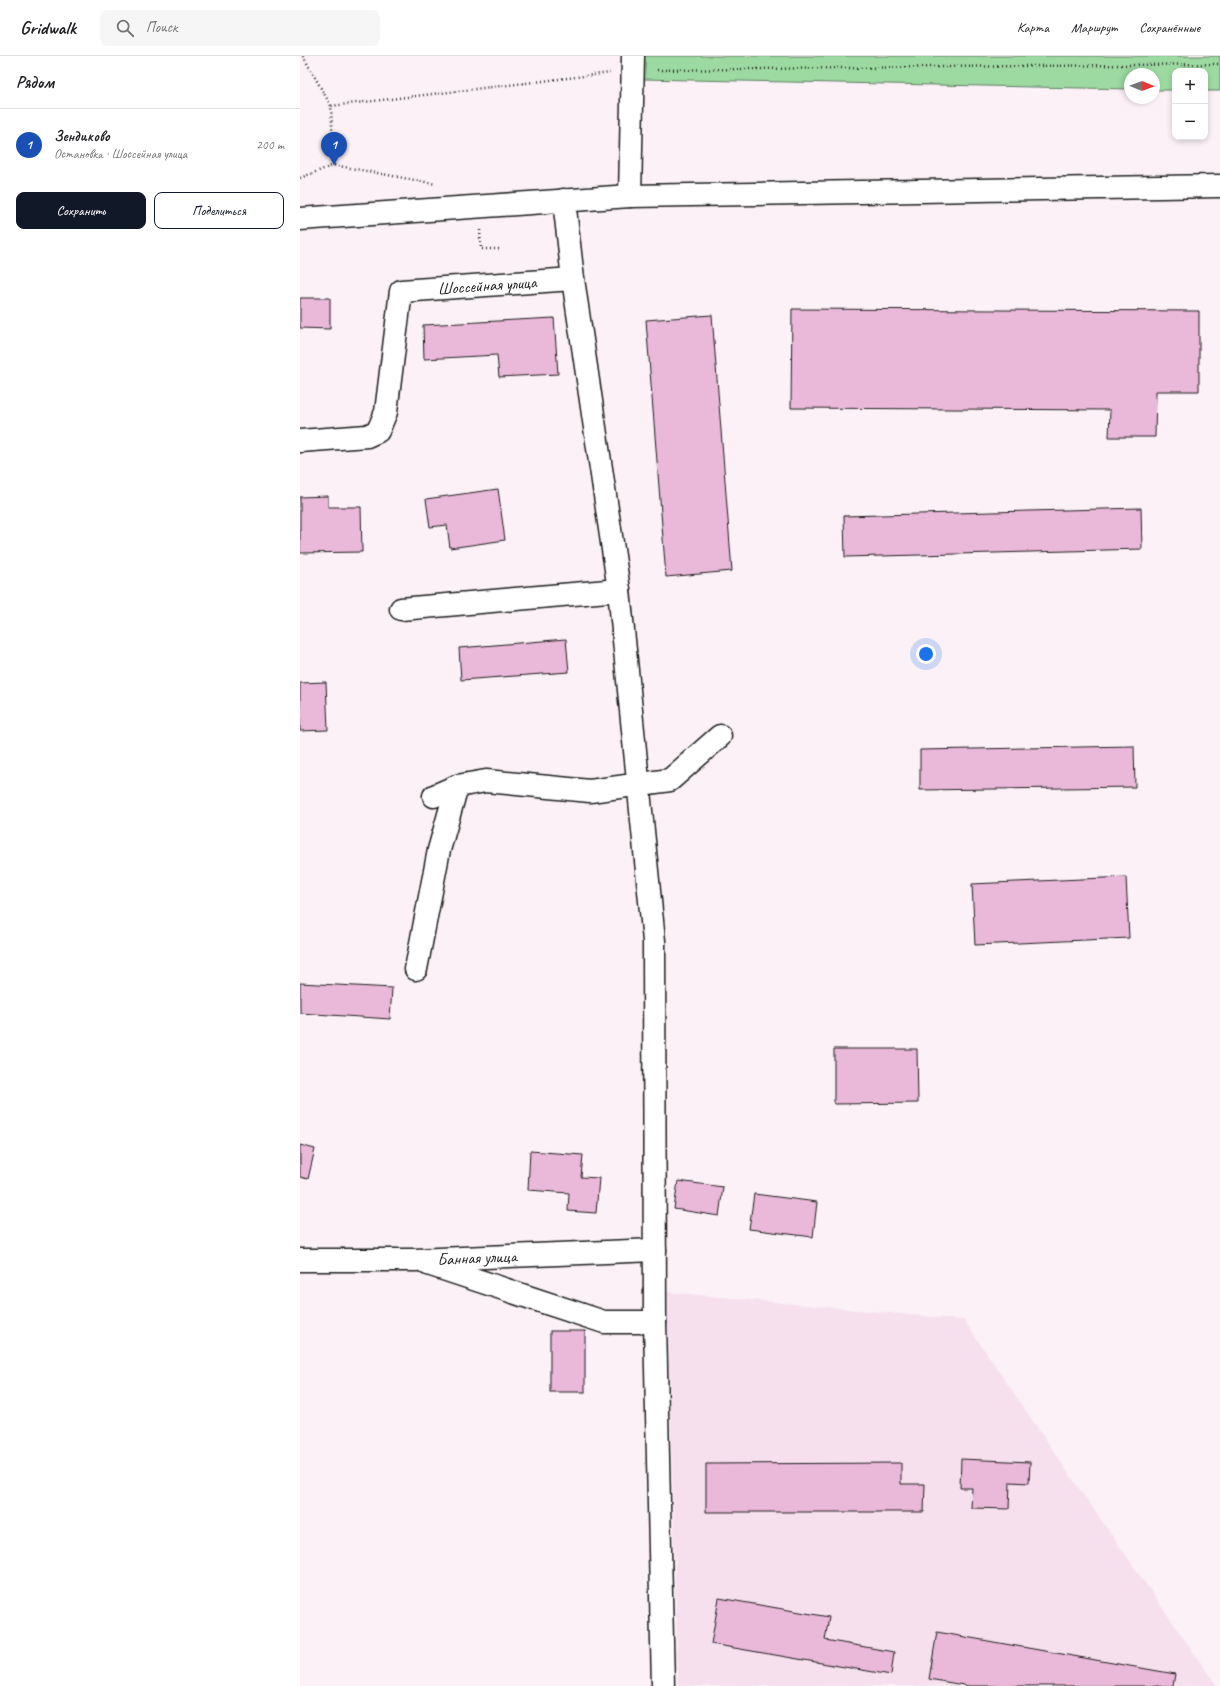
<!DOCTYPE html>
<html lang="ru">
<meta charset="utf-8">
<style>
body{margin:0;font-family:Caveat,sans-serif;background:#f6f6f6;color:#202124}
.controls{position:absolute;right:12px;top:12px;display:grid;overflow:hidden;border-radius:8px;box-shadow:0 2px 6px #0003}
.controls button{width:36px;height:36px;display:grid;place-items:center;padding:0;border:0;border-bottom:1px solid #e0e0e0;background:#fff;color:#202124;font:20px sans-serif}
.compass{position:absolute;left:824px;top:12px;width:36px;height:36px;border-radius:50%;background:#fff;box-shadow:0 2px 6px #0003;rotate:91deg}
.you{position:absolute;left:626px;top:598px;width:14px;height:14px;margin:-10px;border:3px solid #fff;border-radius:50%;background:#1a73e8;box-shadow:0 0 0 6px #1a73e833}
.badge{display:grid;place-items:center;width:26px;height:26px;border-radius:50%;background:#111827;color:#fff;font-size:13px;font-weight:700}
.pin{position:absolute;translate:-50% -33px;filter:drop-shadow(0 1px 2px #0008)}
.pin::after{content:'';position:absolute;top:21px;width:14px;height:12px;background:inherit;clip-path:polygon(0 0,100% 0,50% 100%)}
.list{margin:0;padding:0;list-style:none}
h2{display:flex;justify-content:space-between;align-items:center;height:52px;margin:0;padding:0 16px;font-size:17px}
h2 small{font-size:13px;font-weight:400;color:#757577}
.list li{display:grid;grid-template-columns:26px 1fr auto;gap:12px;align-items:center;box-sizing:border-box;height:72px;padding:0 16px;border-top:1px solid #e0e0e0}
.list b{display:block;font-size:15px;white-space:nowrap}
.list p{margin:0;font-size:13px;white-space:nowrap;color:#757577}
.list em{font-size:13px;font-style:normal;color:#757577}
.actions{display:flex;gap:8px;padding:12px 16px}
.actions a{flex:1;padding:9px 0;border:1px solid #111827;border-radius:8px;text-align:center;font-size:14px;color:#111827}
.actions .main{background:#111827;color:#fff}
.icon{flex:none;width:22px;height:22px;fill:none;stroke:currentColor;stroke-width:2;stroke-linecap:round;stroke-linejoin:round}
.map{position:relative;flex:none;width:920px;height:1630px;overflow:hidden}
header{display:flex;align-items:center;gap:24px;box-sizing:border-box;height:56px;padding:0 20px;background:#fff;border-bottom:1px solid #e0e0e0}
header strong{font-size:19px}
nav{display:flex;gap:22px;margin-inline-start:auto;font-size:14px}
.search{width:280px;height:36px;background:#f6f6f6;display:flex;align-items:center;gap:10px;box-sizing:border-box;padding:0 14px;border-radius:8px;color:#757577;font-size:15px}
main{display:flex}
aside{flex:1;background:#fff}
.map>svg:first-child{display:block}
.built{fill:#f6e0ee}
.green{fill:#9ddaa1;stroke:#5c7b5e}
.building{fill:#eab9d9;stroke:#1c1c1c}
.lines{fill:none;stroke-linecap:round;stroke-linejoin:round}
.minor-casing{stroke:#1c1c1c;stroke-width:25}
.major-casing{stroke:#1c1c1c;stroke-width:25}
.path{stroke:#1c1c1c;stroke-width:2.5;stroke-dasharray:1 3;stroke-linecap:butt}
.minor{stroke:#fff;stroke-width:22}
.major{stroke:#fff;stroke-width:22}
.labels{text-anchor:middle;stroke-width:3;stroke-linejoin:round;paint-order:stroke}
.street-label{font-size:17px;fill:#1c1c1c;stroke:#fff}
</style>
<header>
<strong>Gridwalk</strong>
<div class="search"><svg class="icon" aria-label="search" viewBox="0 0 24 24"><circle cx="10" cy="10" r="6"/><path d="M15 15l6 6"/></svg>Поиск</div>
<nav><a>Карта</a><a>Маршрут</a><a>Сохранённые</a></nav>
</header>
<main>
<aside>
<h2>Рядом<small></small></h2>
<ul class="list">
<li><span class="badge" style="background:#1a4fb4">1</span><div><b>Зендиково</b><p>Остановка · Шоссейная улица</p></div><em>200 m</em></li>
</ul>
<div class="actions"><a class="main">Сохранить</a><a>Поделиться</a></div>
</aside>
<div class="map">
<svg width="920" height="1630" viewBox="0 0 920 1630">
<rect width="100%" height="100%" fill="#fbf1f7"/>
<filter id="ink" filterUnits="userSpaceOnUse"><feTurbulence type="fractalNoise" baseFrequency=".025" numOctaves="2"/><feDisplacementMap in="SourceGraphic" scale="8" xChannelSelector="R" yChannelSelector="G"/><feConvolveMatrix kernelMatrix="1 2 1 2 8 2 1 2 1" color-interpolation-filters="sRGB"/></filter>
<g filter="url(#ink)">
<path class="built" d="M 367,1236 L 664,1264 L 769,1418 L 917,1630 L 378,1630 Z"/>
<path class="green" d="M 344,0 L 920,0 L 920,35 L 905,35 L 905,15 L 875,15 L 875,34 L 854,34 L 854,18 L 830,18 L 830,33 L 342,23 Z"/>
<g class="building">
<path d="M 0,242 L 30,242 L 30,273 L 0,272 Z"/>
<path d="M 492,253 L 899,255 L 899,335 L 856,335 L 855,381 L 809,381 L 810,354 L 491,352 Z"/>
<path d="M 412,259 L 432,515 L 366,521 L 346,264 Z"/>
<path d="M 254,262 L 258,318 L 199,321 L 197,299 L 124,303 L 123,269 Z"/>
<path d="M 198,433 L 205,484 L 150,492 L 147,469 L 130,471 L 126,443 Z"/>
<path d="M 28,440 L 28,451 L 61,451 L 62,496 L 0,497 L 0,441 Z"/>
<path d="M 841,452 L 842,493 L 545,501 L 544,460 Z"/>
<path d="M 266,583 L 269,616 L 161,624 L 159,592 Z"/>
<path d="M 26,626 L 28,674 L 0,675 L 0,627 Z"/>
<path d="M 834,690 L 835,731 L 620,734 L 620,694 Z"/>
<path d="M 826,821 L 829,882 L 675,889 L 672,828 Z"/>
<path d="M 0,927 L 92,932 L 90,963 L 0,957 Z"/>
<path d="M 534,993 L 617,993 L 618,1047 L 534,1048 Z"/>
<path d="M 0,1089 L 15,1093 L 8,1123 L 0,1121 Z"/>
<path d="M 230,1095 L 283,1099 L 281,1121 L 299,1122 L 296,1157 L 268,1155 L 269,1137 L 228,1134 Z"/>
<path d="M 378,1125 L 423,1131 L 419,1160 L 374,1153 Z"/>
<path d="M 454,1138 L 517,1146 L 513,1181 L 449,1173 Z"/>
<rect x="250" y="1275" width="35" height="61"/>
<path d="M 661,1403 L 730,1406 L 729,1427 L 710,1426 L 709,1453 L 671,1452 L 672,1432 L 660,1432 Z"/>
<path d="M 601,1407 L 601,1428 L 625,1428 L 624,1456 L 406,1456 L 406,1408 Z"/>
<path d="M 419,1542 L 529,1561 L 525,1584 L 594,1596 L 591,1619 L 411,1588 Z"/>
<path d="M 637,1576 L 875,1618 L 873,1630 L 669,1630 L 629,1623 Z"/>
</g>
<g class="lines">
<g class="minor-casing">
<g id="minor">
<path d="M 330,140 L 333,0"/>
<path d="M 264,144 L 273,223 L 319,534 L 354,885 L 355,1266 L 363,1630"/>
<path id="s1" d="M 0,385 L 67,380 L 78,375 L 86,356 L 101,235 L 273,223"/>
<path d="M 101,553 L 319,534"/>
<path d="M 134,740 L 157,730 L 186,725 L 290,735 L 370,724 L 420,680"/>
<path d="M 116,913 L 139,794 L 157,730"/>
<path id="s2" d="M 0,1204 L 115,1204 L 355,1194"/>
<path d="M 128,1208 L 304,1266 L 355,1266"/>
</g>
</g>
<g class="major-casing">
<path id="major" d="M 0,163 L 330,140 L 920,130"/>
</g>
<g class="path">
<path d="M 3,0 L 31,50"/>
<path d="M 357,14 L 920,8"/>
<path d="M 34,109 L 136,128"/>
<path d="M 0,122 L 34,109 L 31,50 L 310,17"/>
<path d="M 180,174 L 181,193 L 199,193"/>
</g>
<use href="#minor" class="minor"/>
<use href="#major" class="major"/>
</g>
</g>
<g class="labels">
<g class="street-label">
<text dy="6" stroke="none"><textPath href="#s1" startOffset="308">Шоссейная улица</textPath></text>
<text dy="6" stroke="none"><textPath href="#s2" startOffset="177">Банная улица</textPath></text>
</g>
</g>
</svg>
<div class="controls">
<button>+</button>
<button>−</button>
</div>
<svg class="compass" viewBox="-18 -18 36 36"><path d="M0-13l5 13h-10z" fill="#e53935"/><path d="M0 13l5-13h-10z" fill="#757577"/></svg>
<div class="you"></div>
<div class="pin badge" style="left:34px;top:109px;background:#1a4fb4">1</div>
</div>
</main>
